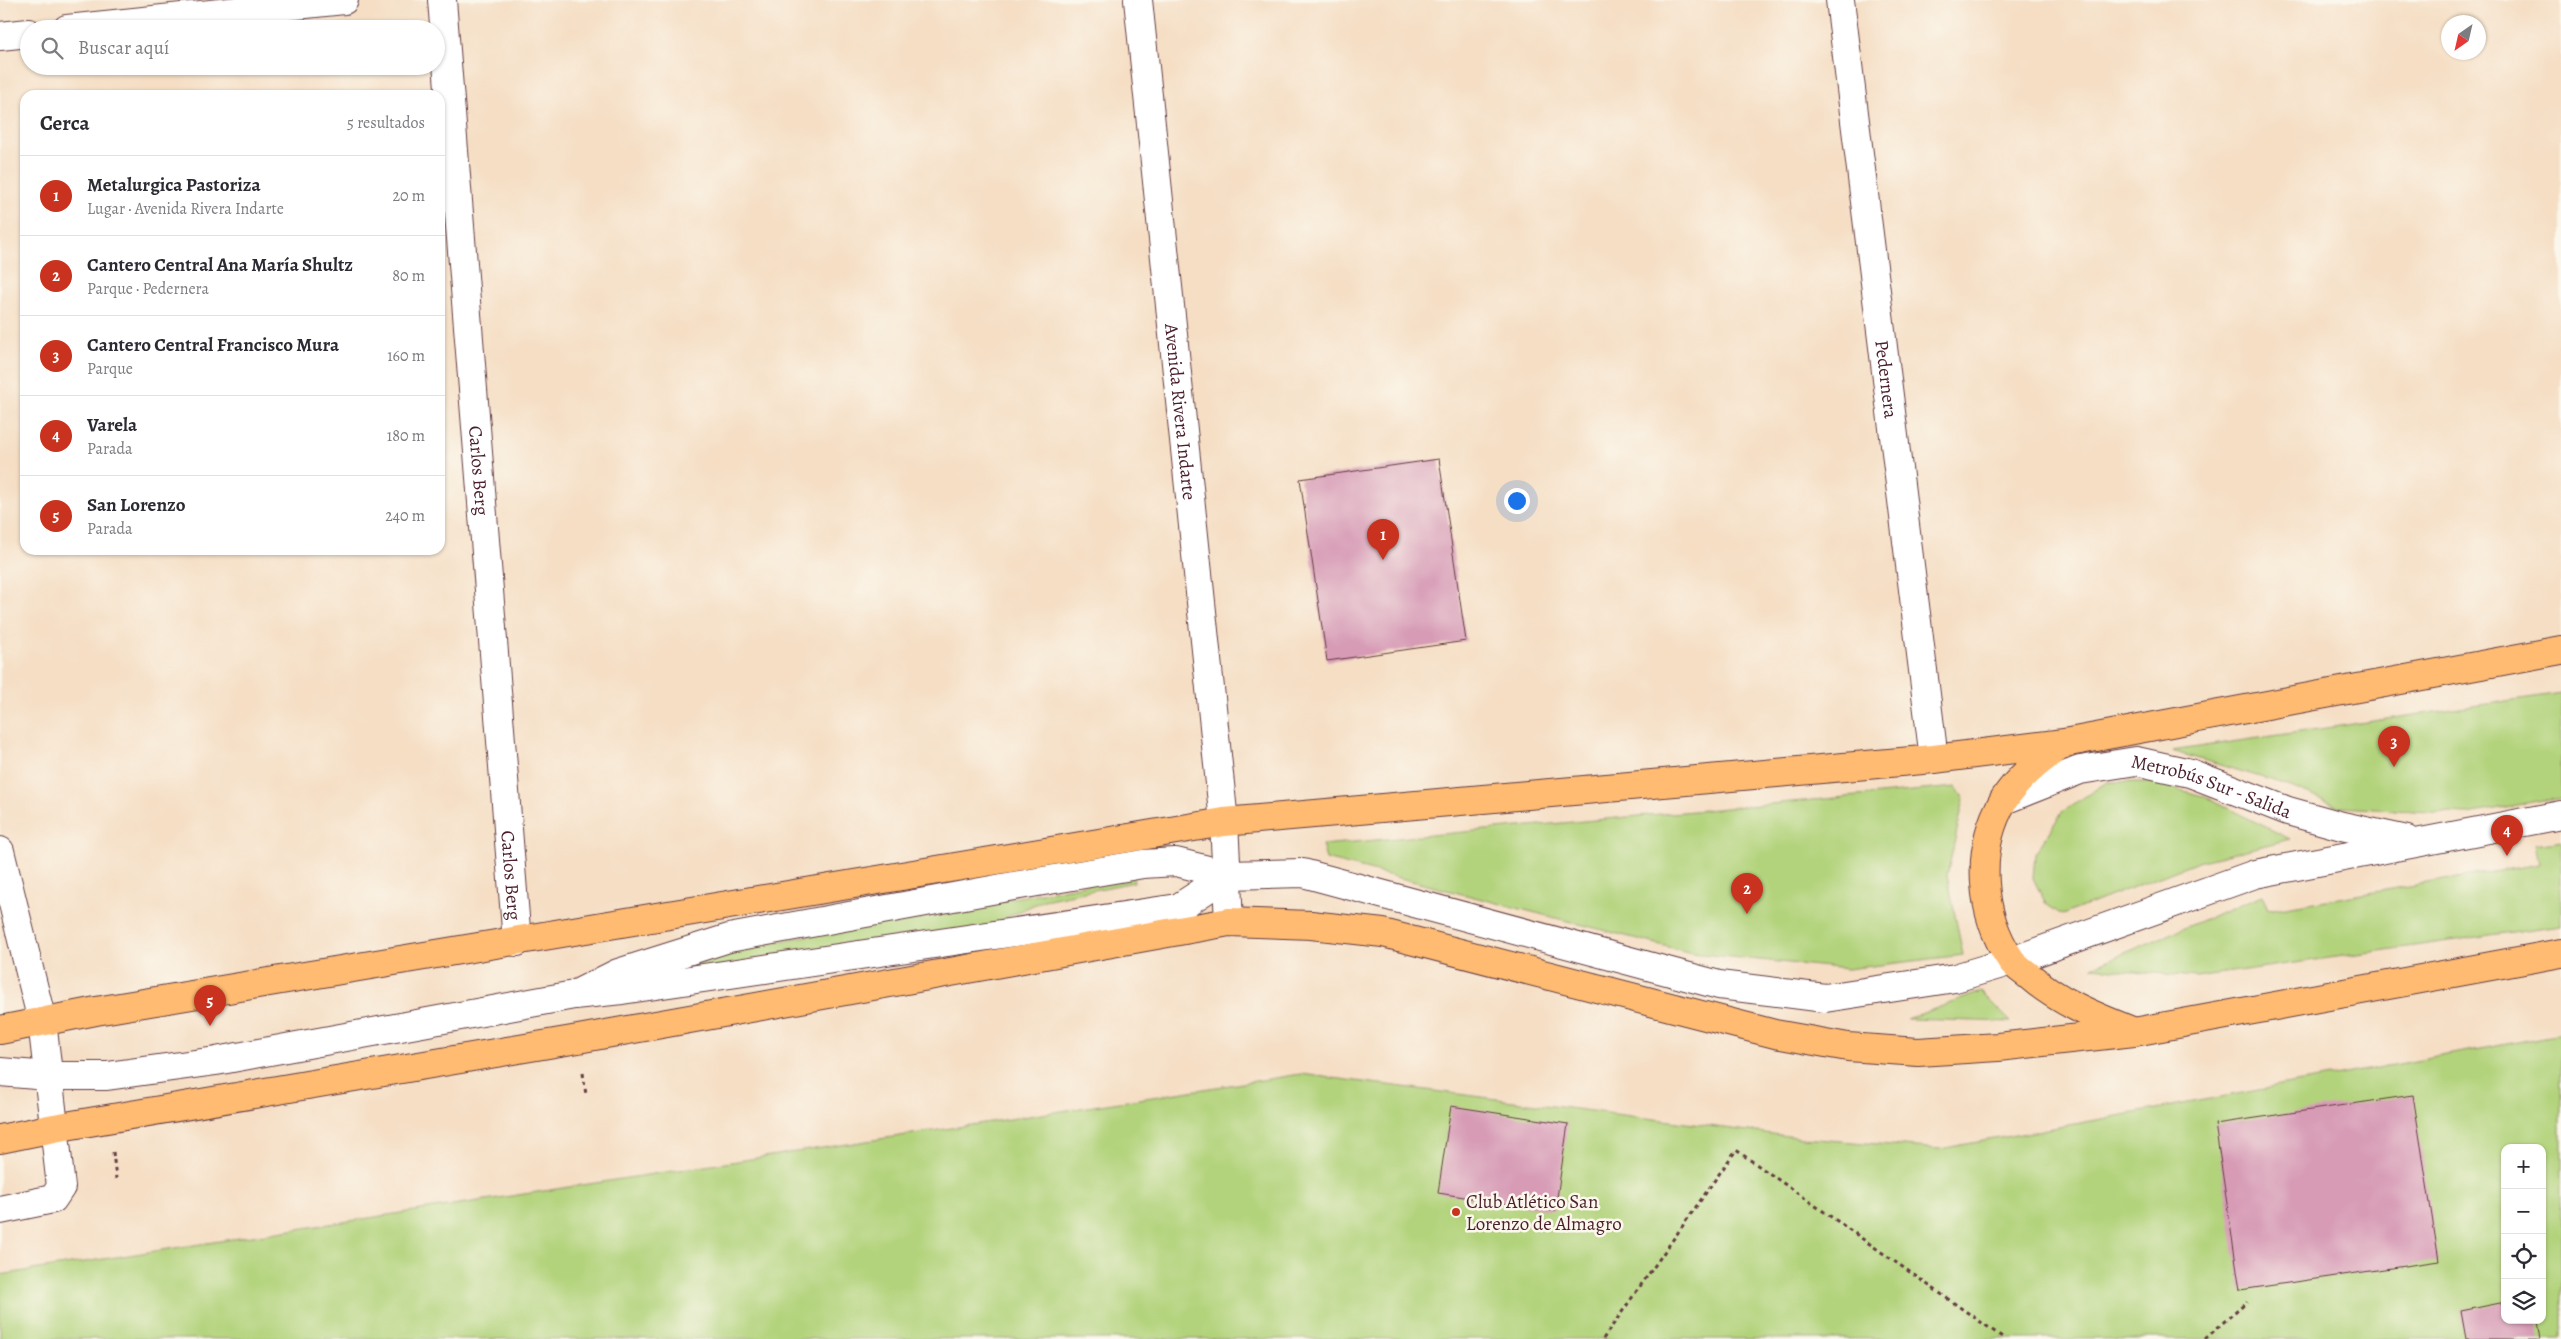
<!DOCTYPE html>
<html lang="es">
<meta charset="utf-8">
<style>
body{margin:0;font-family:Alegreya,serif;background:#f7f7f7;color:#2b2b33}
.controls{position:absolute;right:15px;bottom:15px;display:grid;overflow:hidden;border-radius:10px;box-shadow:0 1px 4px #0004}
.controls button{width:45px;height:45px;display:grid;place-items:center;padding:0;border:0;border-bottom:1px solid #e1e1e2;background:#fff;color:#2b2b33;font:25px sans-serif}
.compass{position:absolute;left:2441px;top:15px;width:45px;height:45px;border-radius:50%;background:#fff;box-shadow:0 1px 4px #0004;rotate:214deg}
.you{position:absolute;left:1516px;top:500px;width:18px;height:18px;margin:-12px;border:4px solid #fff;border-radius:50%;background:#1a73e8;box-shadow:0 0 0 8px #1a73e833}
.badge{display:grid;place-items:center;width:32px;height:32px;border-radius:50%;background:#c8321e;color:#fff;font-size:16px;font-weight:700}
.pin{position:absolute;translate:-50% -41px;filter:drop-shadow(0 1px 2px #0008)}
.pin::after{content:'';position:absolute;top:26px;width:18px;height:15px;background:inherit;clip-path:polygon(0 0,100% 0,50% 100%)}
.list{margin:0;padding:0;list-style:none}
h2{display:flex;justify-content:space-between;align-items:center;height:65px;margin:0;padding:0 20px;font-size:21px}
h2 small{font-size:16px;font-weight:400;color:#7c7c81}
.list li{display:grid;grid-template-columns:32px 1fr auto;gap:15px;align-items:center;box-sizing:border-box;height:80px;padding:0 20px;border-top:1px solid #e1e1e2}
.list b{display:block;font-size:19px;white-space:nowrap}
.list p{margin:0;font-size:16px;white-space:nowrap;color:#7c7c81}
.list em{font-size:16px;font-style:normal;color:#7c7c81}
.icon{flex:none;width:28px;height:28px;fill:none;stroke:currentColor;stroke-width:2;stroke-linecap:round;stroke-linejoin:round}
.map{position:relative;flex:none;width:2561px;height:1339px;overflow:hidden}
.search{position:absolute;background:#fff;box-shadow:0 1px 4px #0004;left:20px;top:20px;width:425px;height:55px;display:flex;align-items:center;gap:12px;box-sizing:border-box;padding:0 18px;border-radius:28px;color:#7c7c81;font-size:19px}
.panel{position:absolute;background:#fff;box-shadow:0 1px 4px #0004;left:20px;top:90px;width:425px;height:465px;border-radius:15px}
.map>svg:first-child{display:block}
.green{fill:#b2d37b;stroke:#7e7953;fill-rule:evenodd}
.building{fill:#d79bb6}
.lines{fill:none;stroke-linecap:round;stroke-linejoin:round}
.minor-casing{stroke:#643c42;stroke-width:30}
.major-casing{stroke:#643c42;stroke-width:30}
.path{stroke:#643c42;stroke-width:3;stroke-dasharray:4 4;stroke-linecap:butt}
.minor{stroke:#fff;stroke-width:28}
.major{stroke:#febb71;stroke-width:28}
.poi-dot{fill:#c8321e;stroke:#fbf7ec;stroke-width:2}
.labels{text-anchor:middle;stroke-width:5;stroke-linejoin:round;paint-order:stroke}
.street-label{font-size:19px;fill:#4a1f2b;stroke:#fbf7ec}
.poi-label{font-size:19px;fill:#4a1f2b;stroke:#fbf7ec;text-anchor:start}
</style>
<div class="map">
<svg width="2561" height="1339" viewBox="0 0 2561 1339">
<rect width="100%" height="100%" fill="#fbf7ec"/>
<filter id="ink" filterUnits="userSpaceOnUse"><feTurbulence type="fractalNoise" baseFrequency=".02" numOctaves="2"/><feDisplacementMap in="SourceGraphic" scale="10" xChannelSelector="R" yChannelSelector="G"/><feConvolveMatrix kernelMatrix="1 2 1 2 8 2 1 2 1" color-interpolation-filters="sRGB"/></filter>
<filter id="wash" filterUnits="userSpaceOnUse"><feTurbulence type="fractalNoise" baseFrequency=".0096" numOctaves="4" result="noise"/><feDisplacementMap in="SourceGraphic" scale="20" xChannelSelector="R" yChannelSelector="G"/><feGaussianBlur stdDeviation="1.12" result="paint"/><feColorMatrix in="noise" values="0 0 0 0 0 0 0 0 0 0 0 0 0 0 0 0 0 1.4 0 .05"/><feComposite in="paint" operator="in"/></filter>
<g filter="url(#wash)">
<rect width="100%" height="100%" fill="#f5dec4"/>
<g class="green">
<path d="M 2561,693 L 2561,797 L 2467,814 L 2340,807 L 2281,783 L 2172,751 Z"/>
<path d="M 2107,782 L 2151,782 L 2203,796 L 2290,839 L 2198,862 L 2062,915 L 2046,904 L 2033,878 L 2035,854 L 2062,812 Z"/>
<path d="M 1956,787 L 1964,799 L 1947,875 L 1963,955 L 1847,969 L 1692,953 L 1326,859 L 1322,845 Z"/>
<path d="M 2561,840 L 2561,925 L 2196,977 L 2092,967 L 2262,895 L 2268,910 L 2539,864 L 2535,844 Z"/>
<path d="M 1133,876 L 1134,882 L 1044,900 L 984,928 L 618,982 L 746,947 Z"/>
<path d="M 1981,992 L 2011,1022 L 1907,1019 Z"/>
<path d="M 2561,1034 L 2561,1339 L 0,1339 L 0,1275 L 1301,1074 L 1803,1138 L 1940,1149 ZM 2505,1148 L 2542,1148 L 2542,1320 L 2505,1320 Z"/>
</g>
<g id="blocks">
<g class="building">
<path d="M 1439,459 L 1466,641 L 1327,661 L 1300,479 Z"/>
<path d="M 2413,1095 L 2439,1261 L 2240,1290 L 2215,1124 Z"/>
<path d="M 1451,1106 L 1568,1124 L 1555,1211 L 1438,1193 Z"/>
<path d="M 2505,1302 L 2505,1320 L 2538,1320 L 2541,1339 L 2466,1339 L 2461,1311 Z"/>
</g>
</g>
</g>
<g filter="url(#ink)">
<use href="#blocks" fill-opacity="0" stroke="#643c42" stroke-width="1"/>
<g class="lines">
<g class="minor-casing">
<g id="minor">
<path id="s1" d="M 442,0 L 517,942"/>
<path id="s2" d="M 1138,0 L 1224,822 L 1229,922"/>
<path id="s3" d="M 1840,0 L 1934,759"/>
<path d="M 67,29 L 344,0"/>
<path d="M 0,36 L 29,33"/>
<path id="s4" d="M 2004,800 L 2080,770 L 2136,761 L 2190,773 L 2288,811 L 2342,826 L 2407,840"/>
<path d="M 0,851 L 42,1021 L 61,1187 L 53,1199 L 0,1210"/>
<path d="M 574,995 L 618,973 L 729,938 L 1008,887 L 1143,864 L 1176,862 L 1228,875 L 1303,873 L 1719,985 L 1825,998 L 1955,978 L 2012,961 L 2255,874 L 2561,815"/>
<path d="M 0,1072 L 48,1076 L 107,1076 L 216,1061 L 574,995 L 622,990 L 1178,908 L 1228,875"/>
</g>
</g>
<g class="major-casing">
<g id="major">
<path d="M 2063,744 C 2040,760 2018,777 2003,801 C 1975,849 1980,915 2011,960 C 2015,966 2023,971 2028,975 C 2059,1002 2094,1016 2132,1031"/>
<path d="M 0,1030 L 96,1011 L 1224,822 L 1934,759 L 2064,743 L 2561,650"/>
<path d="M 0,1139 L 54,1128 L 578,1039 L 1229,922 L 1311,925 L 1383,933 L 1775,1034 L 1848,1047 L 1918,1052 L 1998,1047 L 2134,1032 L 2561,953"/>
</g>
</g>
<g class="path">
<path d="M 583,1073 L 586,1095"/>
<path d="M 113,1152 L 116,1179"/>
<path d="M 1603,1339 L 1736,1150 L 2005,1339"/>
<path d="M 2205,1339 L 2247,1301"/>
</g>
<use href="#minor" class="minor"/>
<use href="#major" class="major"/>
</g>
</g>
<circle class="poi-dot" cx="1456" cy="1212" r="5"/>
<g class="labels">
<g class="street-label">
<text dy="7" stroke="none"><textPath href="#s3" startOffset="382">Pedernera</textPath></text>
<text dy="7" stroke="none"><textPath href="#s2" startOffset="414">Avenida Rivera Indarte</textPath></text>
<text dy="7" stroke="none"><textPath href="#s1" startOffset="472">Carlos Berg</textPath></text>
<text dy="7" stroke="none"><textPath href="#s4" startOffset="218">Metrobús Sur - Salida</textPath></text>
<text dy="7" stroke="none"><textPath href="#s1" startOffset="878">Carlos Berg</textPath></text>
</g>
<g class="poi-label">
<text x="1466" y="1208">Club Atlético San<tspan x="1466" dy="22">Lorenzo de Almagro</tspan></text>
</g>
</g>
</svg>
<div class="controls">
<button>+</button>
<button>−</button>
<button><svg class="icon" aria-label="locate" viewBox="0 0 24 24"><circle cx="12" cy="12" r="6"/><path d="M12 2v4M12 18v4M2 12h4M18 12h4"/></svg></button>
<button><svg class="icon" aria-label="layers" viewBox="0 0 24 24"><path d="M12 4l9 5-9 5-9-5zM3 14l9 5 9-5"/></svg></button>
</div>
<svg class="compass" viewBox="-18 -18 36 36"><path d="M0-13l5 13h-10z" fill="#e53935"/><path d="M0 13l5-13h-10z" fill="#7c7c81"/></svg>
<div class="you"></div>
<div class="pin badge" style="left:1383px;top:560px">1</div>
<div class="pin badge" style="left:1747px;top:914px">2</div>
<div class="pin badge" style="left:2394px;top:767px">3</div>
<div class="pin badge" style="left:2507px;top:856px">4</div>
<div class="pin badge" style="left:210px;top:1026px">5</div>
<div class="search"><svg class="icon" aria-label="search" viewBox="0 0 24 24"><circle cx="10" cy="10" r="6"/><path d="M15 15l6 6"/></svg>Buscar aquí</div>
<section class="panel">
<h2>Cerca<small>5 resultados</small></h2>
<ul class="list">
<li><span class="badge">1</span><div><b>Metalurgica Pastoriza</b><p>Lugar · Avenida Rivera Indarte</p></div><em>20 m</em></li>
<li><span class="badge">2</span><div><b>Cantero Central Ana María Shultz</b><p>Parque · Pedernera</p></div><em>80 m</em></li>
<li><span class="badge">3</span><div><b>Cantero Central Francisco Mura</b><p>Parque</p></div><em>160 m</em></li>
<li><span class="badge">4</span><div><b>Varela</b><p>Parada</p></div><em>180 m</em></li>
<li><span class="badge">5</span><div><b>San Lorenzo</b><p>Parada</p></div><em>240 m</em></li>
</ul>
</section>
</div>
